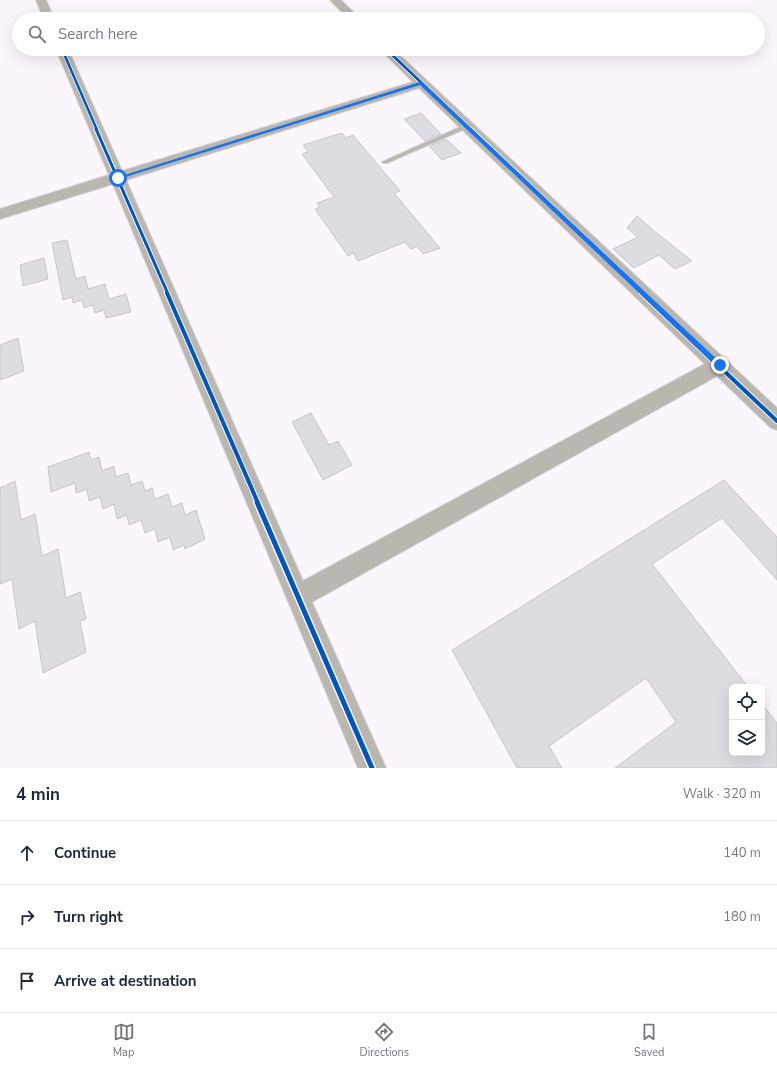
<!DOCTYPE html>
<meta charset="utf-8">
<style>
body{margin:0;font-family:"Nunito Sans",sans-serif;background:#f2f2f3;color:#1f2937}
.controls{position:absolute;right:12px;bottom:12px;display:grid;overflow:hidden;border-radius:6px;box-shadow:0 4px 16px #0002}
.controls button{width:36px;height:36px;display:grid;place-items:center;padding:0;border:0;border-bottom:1px solid #e0e1e3;background:#fff;color:#1f2937;font:20px sans-serif}
.stop{position:absolute;width:12px;height:12px;margin:-9px;border:3px solid #1a73e8;border-radius:50%;background:#fff}
.stop.end{background:#1a73e8;border-color:#fff;box-shadow:0 1px 4px #0008}
.list{margin:0;padding:0;list-style:none}
h2{display:flex;justify-content:space-between;align-items:center;height:52px;margin:0;padding:0 16px;font-size:17px}
h2 small{font-size:13px;font-weight:400;color:#747a83}
.list li{display:grid;grid-template-columns:26px 1fr auto;gap:12px;align-items:center;box-sizing:border-box;height:64px;padding:0 16px;border-top:1px solid #e0e1e3}
.list b{display:block;font-size:15px;white-space:nowrap}
.list em{font-size:13px;font-style:normal;color:#747a83}
.icon{flex:none;width:22px;height:22px;fill:none;stroke:currentColor;stroke-width:2;stroke-linecap:round;stroke-linejoin:round}
.map{position:relative;flex:none;width:777px;height:768px;overflow:hidden}
.search{position:absolute;background:#fff;box-shadow:0 4px 16px #0002;left:12px;right:12px;top:12px;height:44px;display:flex;align-items:center;gap:10px;box-sizing:border-box;padding:0 14px;border-radius:22px;color:#747a83;font-size:15px}
.sheet{height:244px;background:#fff}
nav{display:flex;justify-content:space-around;align-items:center;box-sizing:border-box;height:56px;border-top:1px solid #e0e1e3;background:#fff;font-size:11px;color:#747a83}
nav a{display:grid;justify-items:center;gap:2px}
nav .on{color:#757177}
.map>svg:first-child{display:block}
.building{fill:#dddce2;stroke:#c7c5cb}
.lines{fill:none;stroke-linecap:round;stroke-linejoin:round}
.lane-casing{stroke:#d5d2d6;stroke-width:2}
.street-casing{stroke:#d5d2d6;stroke-width:2}
.lane{fill:#bab6b0;fill-rule:evenodd}
.street{fill:#bab6b0;fill-rule:evenodd}
.cycleway-far3-casing{stroke:#fbf4fe;stroke-width:4}
.cycleway-far2-casing{stroke:#fbf4fe;stroke-width:5}
.cycleway-far1-casing{stroke:#fbf4fe;stroke-width:6}
.cycleway-casing{stroke:#fbf4fe;stroke-width:8}
.cycleway-far3{stroke:#0057b8;stroke-width:2.5}
.cycleway-far2{stroke:#0057b8;stroke-width:3}
.cycleway-far1{stroke:#0057b8;stroke-width:4}
.cycleway{stroke:#0057b8;stroke-width:5}
.route{fill:#1a73e8}
</style>
<div class="map">
<svg width="777" height="768" viewBox="0 0 777 768">
<rect width="100%" height="100%" fill="#faf6fc"/>
<g class="building">
<path d="M 421,113 L 441,134 L 425,141 L 404,119 Z"/>
<path d="M 342,133 L 346,138 L 353,135 L 400,191 L 394,193 L 440,248 L 423,254 L 417,246 L 411,249 L 405,242 L 358,261 L 353,253 L 348,256 L 315,209 L 320,207 L 317,203 L 334,197 L 302,154 L 308,152 L 303,145 Z"/>
<path d="M 446,139 L 461,153 L 442,160 L 429,146 Z"/>
<path d="M 637,216 L 653,230 L 692,261 L 675,269 L 659,255 L 634,268 L 613,249 L 638,237 L 627,228 Z"/>
<path d="M 67,240 L 76,279 L 85,276 L 88,289 L 105,284 L 109,299 L 126,294 L 131,312 L 106,318 L 104,310 L 95,313 L 93,305 L 84,308 L 82,300 L 73,303 L 72,297 L 63,300 L 52,243 Z"/>
<path d="M 44,258 L 48,279 L 23,286 L 20,265 Z"/>
<path d="M 18,338 L 24,371 L 0,380 L 0,345 Z"/>
<path d="M 311,413 L 329,445 L 338,441 L 352,465 L 323,480 L 292,422 Z"/>
<path d="M 89,452 L 91,460 L 99,457 L 102,471 L 114,466 L 116,477 L 128,473 L 131,485 L 142,481 L 145,491 L 152,488 L 155,499 L 168,494 L 172,507 L 182,503 L 185,515 L 196,510 L 205,539 L 185,549 L 184,545 L 173,550 L 170,537 L 158,542 L 155,529 L 145,533 L 141,520 L 129,525 L 127,515 L 117,519 L 114,504 L 103,509 L 100,497 L 89,501 L 87,489 L 76,493 L 75,483 L 51,492 L 48,467 Z"/>
<path d="M 724,480 L 777,537 L 777,580 L 722,518 L 652,564 L 748,687 L 732,687 L 732,753 L 762,753 L 762,704 L 777,723 L 777,768 L 615,768 L 676,722 L 646,678 L 549,746 L 562,768 L 517,768 L 452,650 Z"/>
<path d="M 15,481 L 21,520 L 35,514 L 42,556 L 58,549 L 66,598 L 80,592 L 86,619 L 80,621 L 86,652 L 43,673 L 35,621 L 19,629 L 12,579 L 0,584 L 0,488 Z"/>
</g>
<g class="lines">
<g class="lane-casing">
<path id="lane" d="M 467,124 L 470,126 L 469,127 L 387,163 L 383,163 L 382,162 Z"/>
</g>
<g class="street-casing">
<g id="street">
<path d="M 36,0 L 46,0 L 54,19 L 44,19 Z"/>
<path d="M 330,0 L 341,0 L 360,19 L 349,19 Z"/>
<path d="M 56,49 L 68,49 L 122,171 L 413,82 L 380,49 L 393,49 L 777,408 L 777,430 L 770,427 L 717,376 L 312,602 L 386,768 L 358,768 L 113,184 L 0,219 L 0,209 L 109,175 ZM 419,88 L 705,364 L 303,581 L 126,180 Z"/>
</g>
</g>
<use href="#lane" class="lane"/>
<use href="#street" class="street"/>
<g class="cycleway-far3-casing">
<g id="cycleway-far3">
<path d="M 62,49 L 97,130"/>
<path d="M 386,49 L 471,130"/>
</g>
</g>
<g class="cycleway-far2-casing">
<g id="cycleway-far2">
<path d="M 96,129 L 168,294"/>
<path d="M 470,129 L 644,294"/>
</g>
</g>
<g class="cycleway-far1-casing">
<g id="cycleway-far1">
<path d="M 167,293 L 258,503"/>
<path d="M 642,293 L 777,421"/>
</g>
</g>
<g class="cycleway-casing">
<path id="cycleway" d="M 257,502 L 372,768"/>
</g>
<use href="#cycleway-far3" class="cycleway-far3"/>
<use href="#cycleway-far2" class="cycleway-far2"/>
<use href="#cycleway-far1" class="cycleway-far1"/>
<use href="#cycleway" class="cycleway"/>
</g>
<path class="route" d="M 420,82 L 422,82 L 722,364 L 722,367 L 717,367 L 420,85 L 119,179 L 115,178 Z"/>
</svg>
<div class="controls">
<button><svg class="icon" aria-label="locate" viewBox="0 0 24 24"><circle cx="12" cy="12" r="6"/><path d="M12 2v4M12 18v4M2 12h4M18 12h4"/></svg></button>
<button><svg class="icon" aria-label="layers" viewBox="0 0 24 24"><path d="M12 4l9 5-9 5-9-5zM3 14l9 5 9-5"/></svg></button>
</div>
<div class="stop" style="left:118px;top:178px"></div>
<div class="stop end" style="left:720px;top:365px"></div>
<div class="search"><svg class="icon" aria-label="search" viewBox="0 0 24 24"><circle cx="10" cy="10" r="6"/><path d="M15 15l6 6"/></svg>Search here</div>
</div>
<section class="sheet">
<h2>4 min<small>Walk · 320 m</small></h2>
<ul class="list">
<li><svg class="icon" aria-label="ahead" viewBox="0 0 24 24"><path d="M12 20V5M6 11l6-6 6 6"/></svg><div><b>Continue</b></div><em>140 m</em></li>
<li><svg class="icon" aria-label="right" viewBox="0 0 24 24"><path d="M7 20v-9h11M14 6l5 5-5 5"/></svg><div><b>Turn right</b></div><em>180 m</em></li>
<li><svg class="icon" aria-label="arrive" viewBox="0 0 24 24"><path d="M6 21V4h12l-3 4 3 4H6"/></svg><div><b>Arrive at destination</b></div></li>
</ul>
</section>
<nav>
<a class="on"><svg class="icon" aria-label="map" viewBox="0 0 24 24"><path d="M3 6l6-2 6 2 6-2v14l-6 2-6-2-6 2zM9 4v14M15 6v14"/></svg>Map</a>
<a><svg class="icon" aria-label="directions" viewBox="0 0 24 24"><path d="M12 3l9 9-9 9-9-9zM9 14v-3h6M13 9l2 2-2 2"/></svg>Directions</a>
<a><svg class="icon" aria-label="saved" viewBox="0 0 24 24"><path d="M7 4h10v16l-5-4-5 4z"/></svg>Saved</a>
</nav>
